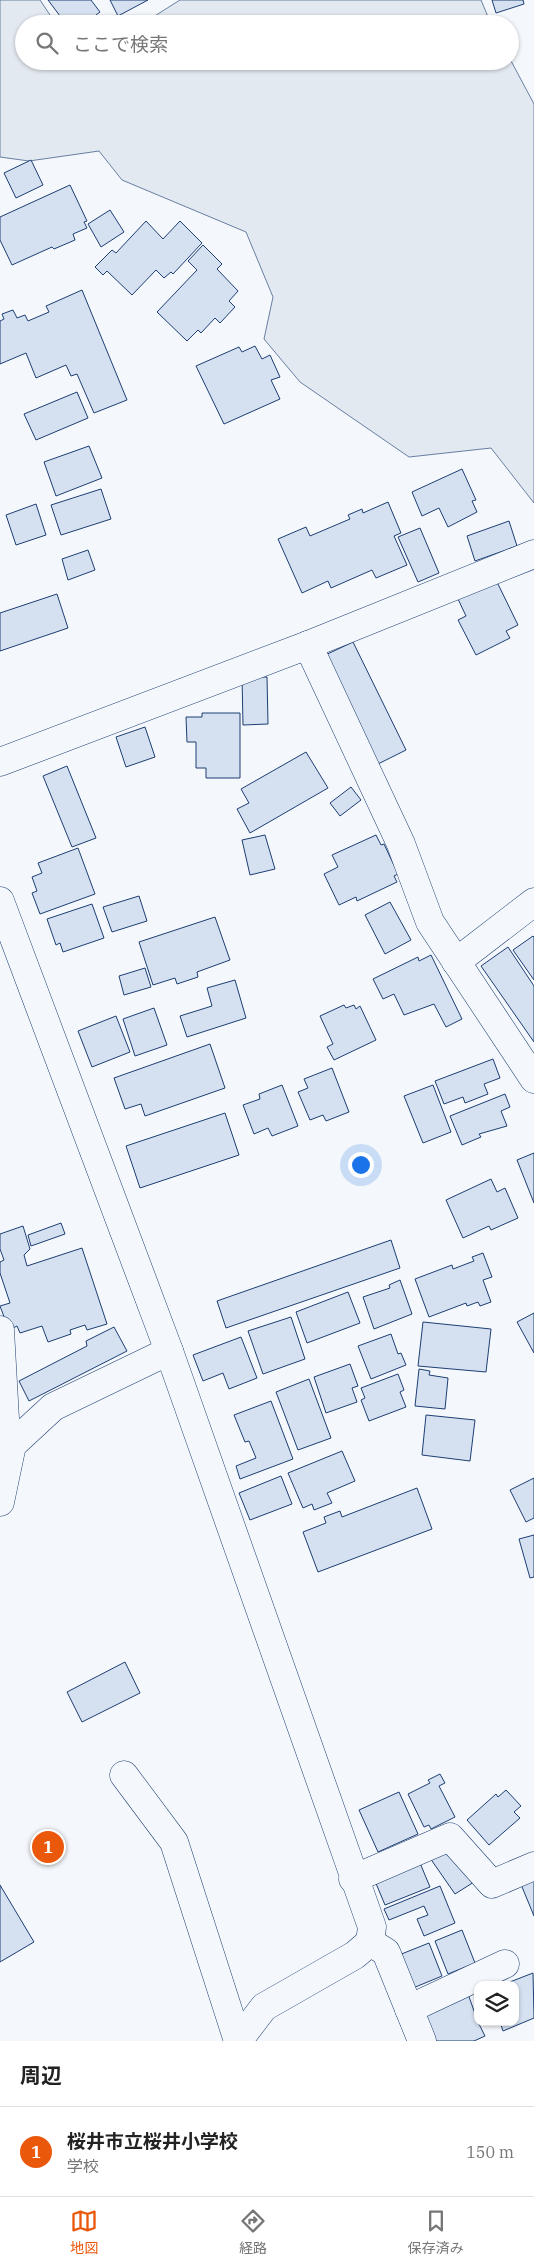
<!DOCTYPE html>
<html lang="ja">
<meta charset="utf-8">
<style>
body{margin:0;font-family:"IBM Plex Serif","Noto Sans JP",serif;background:#f2f2f2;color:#222}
.controls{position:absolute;right:15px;bottom:15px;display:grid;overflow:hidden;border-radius:10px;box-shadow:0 1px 4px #0004}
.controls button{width:45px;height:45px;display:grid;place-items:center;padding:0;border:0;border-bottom:1px solid #e0e0e0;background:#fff;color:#222;font:25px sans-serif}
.you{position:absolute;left:360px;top:1164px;width:18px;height:18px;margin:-12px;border:4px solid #fff;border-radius:50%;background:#1a73e8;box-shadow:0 0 0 8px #1a73e833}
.badge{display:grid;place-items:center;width:32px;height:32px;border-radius:50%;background:#ea580c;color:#fff;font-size:16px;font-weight:700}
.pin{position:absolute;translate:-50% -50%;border:2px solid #fff;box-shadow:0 1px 5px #0006}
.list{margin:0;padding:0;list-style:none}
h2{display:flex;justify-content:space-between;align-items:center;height:65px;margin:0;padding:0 20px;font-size:21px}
h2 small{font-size:16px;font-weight:400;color:#767676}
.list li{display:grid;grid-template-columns:32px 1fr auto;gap:15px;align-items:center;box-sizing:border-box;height:90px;padding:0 20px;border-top:1px solid #e0e0e0}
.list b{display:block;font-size:19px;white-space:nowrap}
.list p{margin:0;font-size:16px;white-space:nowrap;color:#767676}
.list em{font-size:16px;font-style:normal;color:#767676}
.icon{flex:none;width:28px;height:28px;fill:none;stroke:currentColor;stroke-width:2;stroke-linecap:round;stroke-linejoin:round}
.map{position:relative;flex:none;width:534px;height:2041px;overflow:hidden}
.search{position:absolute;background:#fff;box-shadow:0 1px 4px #0004;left:15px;right:15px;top:15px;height:55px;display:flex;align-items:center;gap:12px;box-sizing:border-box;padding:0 18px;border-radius:28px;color:#767676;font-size:19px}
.sheet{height:155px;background:#fff}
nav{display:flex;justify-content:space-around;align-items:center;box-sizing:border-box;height:70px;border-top:1px solid #e0e0e0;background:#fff;font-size:14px;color:#767676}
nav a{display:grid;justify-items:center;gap:2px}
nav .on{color:#ea580c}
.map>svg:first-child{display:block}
.green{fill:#e3e9f0;stroke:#687fa3}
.building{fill:#d5e0f0;stroke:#1d3f73}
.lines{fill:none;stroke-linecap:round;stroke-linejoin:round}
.minor-casing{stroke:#1d3f73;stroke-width:29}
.minor{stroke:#f4f7fb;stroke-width:28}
</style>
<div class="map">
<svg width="534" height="2041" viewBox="0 0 534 2041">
<rect width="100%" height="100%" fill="#f4f7fb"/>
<g class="green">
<path d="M 0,0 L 40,0 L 56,24 L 24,24 L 24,61 L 510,61 L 510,59 L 534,104 L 534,503 L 491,448 L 409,457 L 300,382 L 264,339 L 273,297 L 246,232 L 122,180 L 99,151 L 29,161 L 0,157 Z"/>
<path d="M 180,0 L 481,0 L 491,24 L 142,24 Z"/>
</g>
<g class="building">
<path d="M 48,0 L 91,0 L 100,12 L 96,15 L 102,24 L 66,24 Z"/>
<path d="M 110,0 L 148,0 L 118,16 Z"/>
<path d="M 492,0 L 523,0 L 524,4 L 496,13 Z"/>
<path d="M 31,160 L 43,185 L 16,198 L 4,173 Z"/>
<path d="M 70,185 L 87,221 L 84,222 L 87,228 L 73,234 L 75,240 L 54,249 L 52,247 L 12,265 L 0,240 L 0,217 Z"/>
<path d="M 110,210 L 124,232 L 101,247 L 88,224 Z"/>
<path d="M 146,221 L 163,239 L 180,221 L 202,243 L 173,274 L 171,272 L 164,278 L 156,270 L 132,295 L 107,271 L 103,275 L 95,267 L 112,250 L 116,253 Z"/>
<path d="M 203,245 L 222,264 L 217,269 L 238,291 L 229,301 L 235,307 L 220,323 L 215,318 L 201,333 L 198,330 L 187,341 L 157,312 L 197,270 L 188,261 Z"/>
<path d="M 82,290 L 127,400 L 94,413 L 77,374 L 71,376 L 66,365 L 36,378 L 26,353 L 0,364 L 0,321 L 4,319 L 2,314 L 13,310 L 17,318 L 25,315 L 28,321 L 49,312 L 46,306 Z"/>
<path d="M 255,346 L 262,359 L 270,355 L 280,377 L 271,380 L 280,399 L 224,424 L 196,366 L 239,347 L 242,352 Z"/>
<path d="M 77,392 L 88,418 L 36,440 L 24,414 Z"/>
<path d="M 89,446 L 102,478 L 56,496 L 44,462 Z"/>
<path d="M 462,469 L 476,500 L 472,501 L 477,512 L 448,527 L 439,508 L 422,516 L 412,492 Z"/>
<path d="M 101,489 L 111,519 L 61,535 L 51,505 Z"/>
<path d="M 388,502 L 401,533 L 394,536 L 407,565 L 376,578 L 372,570 L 331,588 L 328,581 L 302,593 L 278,539 L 306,527 L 310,536 L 350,519 L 348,515 L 362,509 L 363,513 Z"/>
<path d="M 36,504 L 46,535 L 16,545 L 6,515 Z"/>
<path d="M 509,521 L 517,546 L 475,561 L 467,536 Z"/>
<path d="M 420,528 L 439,573 L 418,582 L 398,537 Z"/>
<path d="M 88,550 L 95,570 L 68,580 L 62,559 Z"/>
<path d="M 496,580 L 518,625 L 506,631 L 510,638 L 476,655 L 458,620 L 466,616 L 458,599 Z"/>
<path d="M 57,594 L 68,628 L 0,651 L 0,613 Z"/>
<path d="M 353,642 L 406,750 L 374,766 L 321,657 Z"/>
<path d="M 242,677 L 267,677 L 268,724 L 243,725 Z"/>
<path d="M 202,713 L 240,713 L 240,778 L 206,778 L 206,768 L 196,768 L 196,742 L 187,742 L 186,717 L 202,717 Z"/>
<path d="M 145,727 L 155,757 L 126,767 L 116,737 Z"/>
<path d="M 306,752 L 328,788 L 250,833 L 237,809 L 249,803 L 241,789 Z"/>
<path d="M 67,766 L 96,838 L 72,847 L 43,776 Z"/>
<path d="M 351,787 L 361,800 L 340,816 L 330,803 Z"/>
<path d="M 265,835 L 275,869 L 250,875 L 242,840 Z"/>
<path d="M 376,835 L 381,845 L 384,844 L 398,874 L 394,876 L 397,882 L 357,901 L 356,897 L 339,905 L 324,874 L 338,867 L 332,855 Z"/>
<path d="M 78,848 L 95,894 L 40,914 L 32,893 L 37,891 L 32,877 L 42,873 L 38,863 Z"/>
<path d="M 139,896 L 147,921 L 112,932 L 103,907 Z"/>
<path d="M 390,902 L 411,940 L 385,954 L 365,915 Z"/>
<path d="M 92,904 L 104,938 L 63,952 L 60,943 L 56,945 L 47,919 Z"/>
<path d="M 215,917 L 230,960 L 197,972 L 198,977 L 177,984 L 175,978 L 153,985 L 139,942 Z"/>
<path d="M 533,936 L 534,937 L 534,980 L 513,950 Z"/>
<path d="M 508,947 L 534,986 L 534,1042 L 481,966 Z"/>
<path d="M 431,955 L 462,1019 L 446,1027 L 434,1004 L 404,1015 L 394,994 L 383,999 L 373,979 L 418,957 L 419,961 Z"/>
<path d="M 145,968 L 151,987 L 124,995 L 119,976 Z"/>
<path d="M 235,980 L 246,1018 L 187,1037 L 180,1016 L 212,1006 L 207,988 Z"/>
<path d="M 344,1005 L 346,1008 L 354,1005 L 356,1009 L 360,1006 L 376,1040 L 334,1060 L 327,1047 L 333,1044 L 320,1016 Z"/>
<path d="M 154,1008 L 167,1045 L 135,1056 L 123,1019 Z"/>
<path d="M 116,1016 L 130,1052 L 92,1067 L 78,1031 Z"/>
<path d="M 210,1044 L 225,1088 L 145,1116 L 141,1104 L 125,1109 L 114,1078 Z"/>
<path d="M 493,1059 L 500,1078 L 484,1084 L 488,1094 L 465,1103 L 463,1097 L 444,1104 L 435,1081 Z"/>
<path d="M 332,1068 L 349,1112 L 326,1121 L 323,1115 L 310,1120 L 298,1092 L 308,1088 L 304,1079 Z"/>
<path d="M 282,1085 L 298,1126 L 272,1136 L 268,1128 L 254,1134 L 243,1105 L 260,1099 L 259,1094 Z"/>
<path d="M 433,1085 L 451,1132 L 423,1143 L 404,1096 Z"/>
<path d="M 505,1094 L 510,1107 L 501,1111 L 507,1126 L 479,1134 L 481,1137 L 462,1145 L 450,1116 Z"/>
<path d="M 225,1113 L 239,1155 L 140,1188 L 126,1146 Z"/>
<path d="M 534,1153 L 534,1203 L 517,1160 Z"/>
<path d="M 491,1179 L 497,1192 L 505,1188 L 518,1218 L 491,1230 L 489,1226 L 463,1238 L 446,1200 Z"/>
<path d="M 61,1223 L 65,1234 L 31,1246 L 28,1235 Z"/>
<path d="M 23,1226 L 30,1249 L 24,1255 L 27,1266 L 82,1248 L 107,1324 L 87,1330 L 85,1325 L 70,1330 L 71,1334 L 48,1342 L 42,1326 L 20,1333 L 17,1326 L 9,1330 L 0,1306 L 10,1303 L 0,1273 L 0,1262 L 4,1260 L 0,1249 L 0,1234 Z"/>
<path d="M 391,1240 L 400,1268 L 226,1328 L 217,1301 Z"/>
<path d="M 483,1253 L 492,1277 L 483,1280 L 491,1302 L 480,1306 L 478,1302 L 467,1306 L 466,1303 L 429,1317 L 415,1279 L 452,1265 L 453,1269 L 474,1261 L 472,1257 Z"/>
<path d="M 400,1280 L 412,1314 L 374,1329 L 363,1297 L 390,1288 L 389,1285 Z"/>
<path d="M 348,1292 L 360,1323 L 307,1343 L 296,1312 Z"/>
<path d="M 534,1313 L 534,1353 L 517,1322 Z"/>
<path d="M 291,1317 L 305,1359 L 263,1374 L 248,1331 Z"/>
<path d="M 423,1322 L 491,1329 L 486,1372 L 418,1366 Z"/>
<path d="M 114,1327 L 127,1351 L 29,1401 L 19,1381 L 87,1346 L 86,1341 Z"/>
<path d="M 391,1334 L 398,1354 L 401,1353 L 406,1365 L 371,1379 L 358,1346 Z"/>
<path d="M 241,1337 L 257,1378 L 229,1389 L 223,1373 L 203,1381 L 193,1355 Z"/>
<path d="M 350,1364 L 358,1386 L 352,1388 L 357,1402 L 326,1413 L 314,1377 Z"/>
<path d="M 419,1369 L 430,1371 L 429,1375 L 448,1378 L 445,1409 L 415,1406 Z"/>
<path d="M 398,1374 L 404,1390 L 400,1392 L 406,1407 L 369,1421 L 361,1400 L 365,1398 L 361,1388 Z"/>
<path d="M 309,1379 L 331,1438 L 298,1450 L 276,1392 Z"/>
<path d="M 271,1401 L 293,1459 L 240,1479 L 236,1466 L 256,1458 L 249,1441 L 245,1442 L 234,1415 Z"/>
<path d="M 426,1415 L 475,1420 L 470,1461 L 422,1455 Z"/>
<path d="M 342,1451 L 355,1481 L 327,1493 L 332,1503 L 314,1510 L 312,1504 L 303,1508 L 288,1473 Z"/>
<path d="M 281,1476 L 292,1504 L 250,1520 L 239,1493 Z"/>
<path d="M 534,1478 L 534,1518 L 526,1522 L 510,1490 Z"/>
<path d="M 417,1488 L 432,1529 L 318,1572 L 303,1532 L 326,1523 L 324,1517 L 340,1511 L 342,1517 Z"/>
<path d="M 534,1535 L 534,1577 L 530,1578 L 519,1539 Z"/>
<path d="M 125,1662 L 140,1693 L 82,1722 L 67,1692 Z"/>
<path d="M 440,1774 L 445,1783 L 439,1786 L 455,1817 L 431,1829 L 429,1825 L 424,1827 L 408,1794 L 430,1783 L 428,1780 Z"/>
<path d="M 506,1790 L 521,1806 L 514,1812 L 520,1818 L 489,1845 L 467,1820 L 496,1794 L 498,1797 Z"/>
<path d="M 399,1792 L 418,1834 L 378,1852 L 359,1810 Z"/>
<path d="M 449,1845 L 474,1882 L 455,1894 L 430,1858 Z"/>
<path d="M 420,1863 L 430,1887 L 385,1905 L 375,1881 Z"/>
<path d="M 534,1877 L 534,1916 L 520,1882 Z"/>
<path d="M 0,1885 L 34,1942 L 0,1962 Z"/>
<path d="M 440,1886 L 455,1923 L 424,1936 L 417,1919 L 428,1915 L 424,1906 L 389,1920 L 384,1909 Z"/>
<path d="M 462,1930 L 475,1963 L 448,1974 L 435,1941 Z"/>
<path d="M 429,1943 L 442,1976 L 413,1988 L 399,1955 Z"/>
<path d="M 533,1973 L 534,2018 L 503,2031 L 500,2022 L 515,2022 L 515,1985 L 502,1985 Z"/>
<path d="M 468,1994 L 478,2022 L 485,2036 L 474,2041 L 432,2041 L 421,2013 Z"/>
</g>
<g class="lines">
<g class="minor-casing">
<g id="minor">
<path d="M 308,645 L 401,844 L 430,922 L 534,1079"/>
<path d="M 0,762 L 308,645 L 534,554"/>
<path d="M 0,901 L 169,1351 L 372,1927 L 370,1942 L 355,1955 L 264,2007 L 238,2041"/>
<path d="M 456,962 L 534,902"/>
<path d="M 0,1330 L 5,1419 L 12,1445"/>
<path d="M 0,1502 L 12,1445 L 53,1407 L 169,1351"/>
<path d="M 124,1775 L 174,1842 L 238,2041"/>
<path d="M 353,1879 L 450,1837 L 492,1884 L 534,1866"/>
<path d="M 370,1942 L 386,1952 L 422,2041"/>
<path d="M 409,2009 L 505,1964"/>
</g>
</g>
<use href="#minor" class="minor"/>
</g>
</svg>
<div class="controls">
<button><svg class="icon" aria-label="layers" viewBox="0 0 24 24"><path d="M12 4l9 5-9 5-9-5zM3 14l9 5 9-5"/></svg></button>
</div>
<div class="you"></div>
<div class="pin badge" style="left:48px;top:1847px">1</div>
<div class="search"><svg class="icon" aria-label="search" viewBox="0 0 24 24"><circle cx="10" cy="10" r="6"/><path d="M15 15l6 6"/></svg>ここで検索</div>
</div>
<section class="sheet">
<h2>周辺<small></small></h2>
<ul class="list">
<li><span class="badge">1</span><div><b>桜井市立桜井小学校</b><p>学校</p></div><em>150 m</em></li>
</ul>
</section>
<nav>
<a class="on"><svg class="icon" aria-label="map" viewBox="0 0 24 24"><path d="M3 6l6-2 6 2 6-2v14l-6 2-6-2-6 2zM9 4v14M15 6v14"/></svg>地図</a>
<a><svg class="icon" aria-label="directions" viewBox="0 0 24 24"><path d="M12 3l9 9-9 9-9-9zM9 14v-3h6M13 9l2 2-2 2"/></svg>経路</a>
<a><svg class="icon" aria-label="saved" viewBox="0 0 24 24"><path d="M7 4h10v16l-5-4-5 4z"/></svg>保存済み</a>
</nav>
